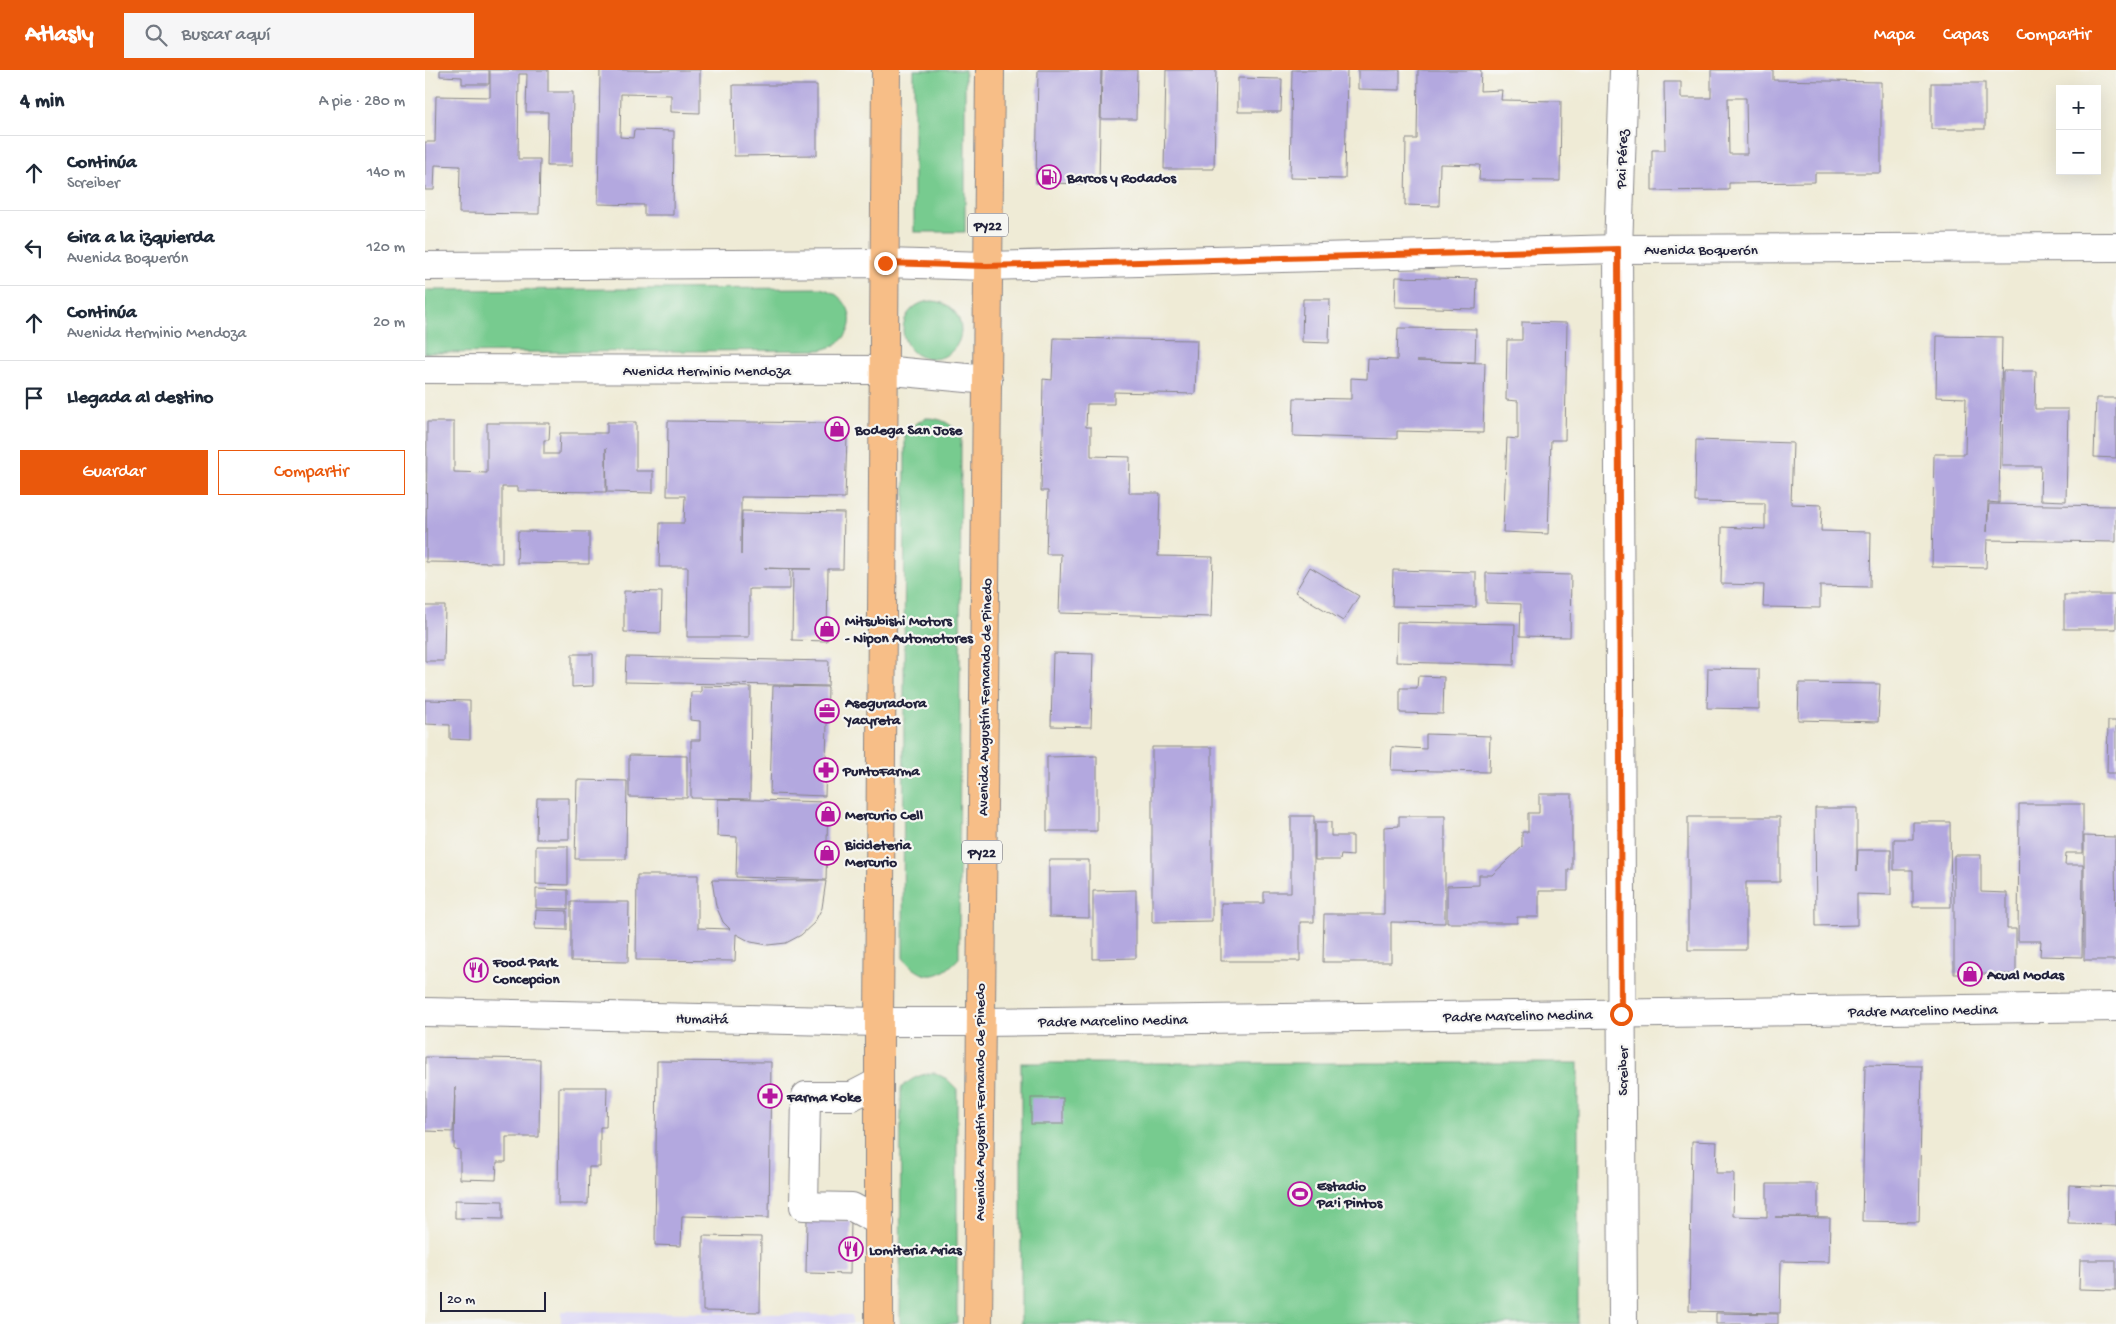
<!DOCTYPE html>
<html lang="es">
<meta charset="utf-8">
<style>
body{margin:0;font-family:"Gochi Hand",sans-serif;background:#f6f6f7;color:#1f2937}
.controls{position:absolute;right:15px;top:15px;display:grid;overflow:hidden;border-radius:0px;box-shadow:0 5px 20px #0002}
.controls button{width:45px;height:45px;display:grid;place-items:center;padding:0;border:0;border-bottom:1px solid #e0e1e3;background:#fff;color:#1f2937;font:25px sans-serif}
.scale{position:absolute;left:15px;bottom:12px;width:106px;box-sizing:border-box;padding-left:5px;border:2px solid #22223b;border-top:0;font-size:14px;line-height:18px;white-space:nowrap;color:#22223b;-webkit-text-stroke:4px #f6f6f2;paint-order:stroke}
.stop{position:absolute;width:15px;height:15px;margin:-11px;border:4px solid #ea580c;border-radius:50%;background:#fff}
.stop.end{background:#ea580c;border-color:#fff;box-shadow:0 1px 5px #0008}
.list{margin:0;padding:0;list-style:none}
h2{display:flex;justify-content:space-between;align-items:center;height:65px;margin:0;padding:0 20px;font-size:21px}
h2 small{font-size:16px;font-weight:400;color:#747a83}
.list li{display:grid;grid-template-columns:32px 1fr auto;gap:15px;align-items:center;box-sizing:border-box;height:75px;padding:0 20px;border-top:1px solid #e0e1e3}
.list b{display:block;font-size:19px;white-space:nowrap}
.list p{margin:0;font-size:16px;white-space:nowrap;color:#747a83}
.list em{font-size:16px;font-style:normal;color:#747a83}
.actions{display:flex;gap:10px;padding:15px 20px}
.actions a{flex:1;padding:11px 0;border:1px solid #ea580c;border-radius:0px;text-align:center;font-size:18px;color:#ea580c}
.actions .main{background:#ea580c;color:#fff}
.icon{flex:none;width:28px;height:28px;fill:none;stroke:currentColor;stroke-width:2;stroke-linecap:round;stroke-linejoin:round}
.map{position:relative;flex:none;width:1691px;height:1254px;overflow:hidden}
header{display:flex;align-items:center;gap:30px;box-sizing:border-box;height:70px;padding:0 25px;background:#ea580c;color:#fff}
header strong{font-size:24px}
nav{display:flex;gap:28px;margin-inline-start:auto;font-size:18px}
.search{width:350px;height:45px;background:#f6f6f7;display:flex;align-items:center;gap:12px;box-sizing:border-box;padding:0 18px;border-radius:0px;color:#747a83;font-size:19px}
main{display:flex}
aside{flex:1;background:#fff}
.map>svg:first-child{display:block}
.built{fill:#dbd6f7}
.green{fill:#77cb8f;stroke:#4c7665}
.building{fill:#b3a8df;fill-rule:evenodd}
.lines{fill:none;stroke-linecap:round;stroke-linejoin:round}
.minor-casing{stroke:#888688;stroke-width:30}
.highway-casing{stroke:#888688;stroke-width:30}
.minor{stroke:#fff;stroke-width:28}
.highway{stroke:#f7be87;stroke-width:28}
.route{stroke:#ea580c;stroke-width:6}
.labels{text-anchor:middle;stroke-width:4.5;stroke-linejoin:round;paint-order:stroke}
.shield{fill:#f6f6f2;stroke:#626272;stroke-width:1}
.shield-label{font-size:14px;font-weight:bold;fill:#22223b}
.street-label{font-size:15px;fill:#22223b;stroke:#f6f6f2}
.poi-label{font-size:15px;font-weight:bold;fill:#22223b;stroke:#f6f6f2;text-anchor:start}
</style>
<header>
<strong>Atlasly</strong>
<div class="search"><svg class="icon" aria-label="search" viewBox="0 0 24 24"><circle cx="10" cy="10" r="6"/><path d="M15 15l6 6"/></svg>Buscar aquí</div>
<nav><a>Mapa</a><a>Capas</a><a>Compartir</a></nav>
</header>
<main>
<aside>
<h2>4 min<small>A pie · 280 m</small></h2>
<ul class="list">
<li><svg class="icon" aria-label="ahead" viewBox="0 0 24 24"><path d="M12 20V5M6 11l6-6 6 6"/></svg><div><b>Continúa</b><p>Screiber</p></div><em>140 m</em></li>
<li><svg class="icon" aria-label="left" viewBox="0 0 24 24"><path d="M17 20v-9H6M10 6l-5 5 5 5"/></svg><div><b>Gira a la izquierda</b><p>Avenida Boquerón</p></div><em>120 m</em></li>
<li><svg class="icon" aria-label="ahead" viewBox="0 0 24 24"><path d="M12 20V5M6 11l6-6 6 6"/></svg><div><b>Continúa</b><p>Avenida Herminio Mendoza</p></div><em>20 m</em></li>
<li><svg class="icon" aria-label="arrive" viewBox="0 0 24 24"><path d="M6 21V4h12l-3 4 3 4H6"/></svg><div><b>Llegada al destino</b></div></li>
</ul>
<div class="actions"><a class="main">Guardar</a><a>Compartir</a></div>
</aside>
<div class="map">
<svg width="1691" height="1254" viewBox="0 0 1691 1254">
<rect width="100%" height="100%" fill="#f6f6f2"/>
<filter id="ink" filterUnits="userSpaceOnUse"><feTurbulence type="fractalNoise" baseFrequency=".02" numOctaves="2"/><feDisplacementMap in="SourceGraphic" scale="10" xChannelSelector="R" yChannelSelector="G"/><feConvolveMatrix kernelMatrix="1 2 1 2 8 2 1 2 1" color-interpolation-filters="sRGB"/></filter>
<filter id="wash" filterUnits="userSpaceOnUse"><feTurbulence type="fractalNoise" baseFrequency=".0096" numOctaves="4" result="noise"/><feDisplacementMap in="SourceGraphic" scale="20" xChannelSelector="R" yChannelSelector="G"/><feGaussianBlur stdDeviation="1.12" result="paint"/><feColorMatrix in="noise" values="0 0 0 0 0 0 0 0 0 0 0 0 0 0 0 0 0 1.4 0 .05"/><feComposite in="paint" operator="in"/></filter>
<g filter="url(#wash)">
<rect width="100%" height="100%" fill="#efebd6"/>
<path class="built" d="M 136,1241 L 427,1245 L 427,1254 L 136,1254 Z"/>
<g class="green">
<rect x="489" y="0" width="51" height="162"/>
<path d="M 395,218 C 435,227 436,273 395,280 L 0,283 L 0,220 Z"/>
<circle cx="507" cy="260" r="29"/>
<path d="M 501,348 C 517,348 524,353 536,364 L 534,878 L 534,888 C 513,911 498,911 478,888 L 480,375 L 480,364 L 490,354 Z"/>
<rect x="596" y="993" width="557" height="261"/>
<path d="M 510,1003 L 522,1009 L 532,1019 L 532,1254 L 475,1254 L 476,1018 C 487,1008 495,1004 510,1003 Z"/>
</g>
<g id="blocks">
<g class="building">
<path d="M 15,0 L 64,0 L 64,14 L 37,14 L 37,7 L 15,6 Z"/>
<path d="M 65,0 L 123,0 L 123,22 L 148,22 L 147,96 L 122,96 L 123,42 L 101,42 L 102,4 L 94,4 L 93,89 L 115,89 L 114,144 L 34,143 L 35,96 L 10,95 L 9,120 L 0,120 L 0,72 L 10,72 L 11,26 L 65,27 Z"/>
<path d="M 175,0 L 275,0 L 275,43 L 246,42 L 246,25 L 196,24 L 195,67 L 208,68 L 209,60 L 249,61 L 248,145 L 219,145 L 219,135 L 173,134 Z"/>
<path d="M 613,0 L 676,0 L 674,114 L 611,113 Z"/>
<path d="M 677,0 L 712,0 L 711,49 L 676,49 Z"/>
<path d="M 741,0 L 791,0 L 789,99 L 739,99 Z"/>
<path d="M 867,0 L 922,0 L 920,109 L 865,108 Z"/>
<path d="M 933,0 L 975,0 L 975,20 L 933,19 Z"/>
<path d="M 993,0 L 1056,0 L 1055,21 L 1077,20 L 1076,30 L 1136,31 L 1135,111 L 1054,110 L 1055,95 L 1015,94 L 1014,136 L 980,135 L 981,69 L 992,69 Z"/>
<path d="M 1286,0 L 1348,0 L 1348,10 L 1456,12 L 1456,103 L 1390,103 L 1390,112 L 1304,113 L 1304,120 L 1227,121 L 1227,80 L 1240,80 L 1239,12 L 1256,12 L 1256,28 L 1286,28 ZM 1303,28 L 1321,28 L 1322,84 L 1304,84 Z"/>
<path d="M 813,8 L 857,9 L 856,42 L 813,42 Z"/>
<rect x="1506" y="13" width="54" height="46"/>
<path d="M 308,15 L 392,15 L 392,85 L 309,86 Z"/>
<path d="M 971,207 L 1052,209 L 1051,239 L 970,237 Z"/>
<path d="M 878,229 L 905,229 L 904,273 L 877,272 Z"/>
<path d="M 1097,252 L 1142,253 L 1140,370 L 1126,370 L 1123,464 L 1078,462 L 1082,368 L 1093,369 L 1093,331 L 1081,330 L 1082,270 L 1097,270 Z"/>
<path d="M 973,258 L 1051,259 L 1050,292 L 992,291 L 1060,293 L 1058,363 L 972,361 L 972,369 L 868,366 L 869,328 L 926,329 L 926,308 L 942,309 L 943,289 L 972,290 Z"/>
<path d="M 1512,266 L 1577,267 L 1574,433 L 1563,432 L 1562,462 L 1564,434 L 1691,436 L 1691,472 L 1562,470 L 1561,498 L 1507,497 L 1509,384 L 1540,384 L 1541,328 L 1511,327 Z"/>
<path d="M 629,268 L 772,270 L 770,324 L 689,322 L 689,334 L 662,334 L 661,357 L 666,357 L 666,386 L 705,387 L 704,423 L 735,423 L 733,486 L 788,487 L 786,547 L 634,543 L 636,484 L 621,484 L 623,421 L 616,421 L 618,309 L 627,310 Z"/>
<path d="M 1578,301 L 1611,301 L 1610,339 L 1643,339 L 1641,431 L 1615,430 L 1616,396 L 1577,396 Z"/>
<path d="M 1671,328 L 1691,328 L 1691,388 L 1669,387 Z"/>
<path d="M 243,351 L 404,353 L 422,367 L 420,428 L 316,427 L 316,485 L 317,441 L 419,443 L 418,499 L 403,499 L 402,571 L 367,570 L 368,499 L 386,499 L 339,498 L 365,499 L 365,519 L 324,519 L 324,567 L 262,567 L 263,497 L 234,497 L 235,453 L 259,453 L 260,426 L 242,426 Z"/>
<path d="M 2,352 L 29,352 L 29,402 L 62,403 L 62,353 L 125,353 L 124,370 L 119,370 L 119,384 L 134,384 L 135,363 L 182,363 L 182,352 L 211,352 L 211,401 L 228,401 L 228,423 L 182,422 L 181,378 L 181,422 L 93,421 L 93,417 L 77,417 L 77,493 L 1,492 Z"/>
<path d="M 1271,370 L 1368,373 L 1366,434 L 1397,435 L 1396,461 L 1446,462 L 1445,517 L 1395,516 L 1395,538 L 1338,537 L 1339,515 L 1296,514 L 1297,457 L 1340,459 L 1340,433 L 1270,432 Z"/>
<path d="M 93,461 L 164,462 L 164,494 L 92,493 Z"/>
<path d="M 885,497 L 934,526 L 918,551 L 870,522 Z"/>
<path d="M 968,500 L 1051,502 L 1051,537 L 967,536 Z"/>
<path d="M 1061,503 L 1146,505 L 1145,567 L 1095,566 L 1096,534 L 1061,533 Z"/>
<path d="M 199,521 L 237,522 L 236,563 L 199,562 Z"/>
<rect x="1639" y="525" width="52" height="34"/>
<path d="M 0,536 L 20,536 L 19,591 L 0,591 Z"/>
<path d="M 972,552 L 1090,554 L 1089,595 L 971,592 Z"/>
<path d="M 628,583 L 668,584 L 666,657 L 626,656 Z"/>
<path d="M 147,584 L 168,584 L 168,616 L 147,617 Z"/>
<path d="M 201,587 L 404,591 L 403,616 L 200,612 Z"/>
<path d="M 1283,598 L 1334,599 L 1334,639 L 1282,638 Z"/>
<path d="M 993,606 L 1019,607 L 1018,644 L 975,643 L 975,618 L 992,618 Z"/>
<path d="M 1374,613 L 1455,614 L 1453,652 L 1373,650 Z"/>
<path d="M 276,616 L 326,617 L 325,729 L 266,728 L 266,670 L 275,670 L 275,651 L 265,650 L 266,622 L 276,622 Z"/>
<path d="M 348,616 L 403,617 L 400,726 L 345,724 Z"/>
<path d="M 0,630 L 45,631 L 45,670 L 25,669 L 25,655 L 0,654 Z"/>
<path d="M 1683,651 L 1691,651 L 1691,703 L 1682,703 Z"/>
<path d="M 1001,664 L 1065,666 L 1064,702 L 966,700 L 967,677 L 1001,679 Z"/>
<path d="M 727,677 L 787,677 L 787,851 L 727,852 Z"/>
<path d="M 204,685 L 262,686 L 262,728 L 204,727 Z"/>
<path d="M 672,686 L 672,761 L 622,761 L 622,687 Z"/>
<path d="M 152,710 L 202,711 L 201,789 L 150,789 Z"/>
<path d="M 1114,724 L 1147,724 L 1147,800 L 1143,800 L 1143,821 L 1114,821 L 1114,847 L 1092,847 L 1092,853 L 1022,853 L 1022,816 L 1054,815 L 1054,805 L 1067,805 L 1097,777 L 1097,762 L 1103,762 L 1103,743 L 1114,743 Z"/>
<path d="M 112,728 L 144,728 L 144,769 L 111,769 Z"/>
<path d="M 293,729 L 403,732 L 401,810 L 311,807 L 312,767 L 292,766 Z"/>
<path d="M 1594,734 L 1658,734 L 1658,783 L 1641,783 L 1640,795 L 1658,795 L 1657,887 L 1615,886 L 1616,871 L 1593,871 Z"/>
<path d="M 1390,738 L 1432,738 L 1432,801 L 1433,780 L 1466,780 L 1466,825 L 1432,824 L 1432,855 L 1391,856 Z"/>
<path d="M 866,746 L 889,746 L 889,852 L 875,852 L 875,891 L 796,891 L 796,833 L 839,833 L 839,822 L 866,822 Z"/>
<path d="M 974,746 L 1020,746 L 1020,853 L 966,852 L 966,892 L 898,892 L 899,844 L 959,844 L 959,757 L 974,756 Z"/>
<path d="M 1263,747 L 1355,747 L 1355,812 L 1321,812 L 1321,880 L 1263,880 Z"/>
<path d="M 890,752 L 906,752 L 906,766 L 928,766 L 928,786 L 916,785 L 915,790 L 890,790 Z"/>
<path d="M 1488,752 L 1525,752 L 1526,837 L 1488,837 L 1488,800 L 1469,800 L 1469,769 L 1488,769 Z"/>
<path d="M 1659,766 L 1690,767 L 1691,890 L 1659,890 Z"/>
<path d="M 111,776 L 143,776 L 143,815 L 111,814 Z"/>
<path d="M 1529,785 L 1556,785 L 1556,822 L 1582,823 L 1582,859 L 1591,859 L 1591,904 L 1529,904 Z"/>
<path d="M 624,790 L 664,790 L 664,848 L 624,847 Z"/>
<path d="M 212,805 L 273,805 L 273,858 L 305,859 L 298,852 L 291,836 L 287,810 L 401,811 L 397,838 L 389,853 L 376,865 L 361,873 L 343,875 L 326,872 L 311,864 L 310,891 L 211,890 Z"/>
<path d="M 111,819 L 143,820 L 143,839 L 111,838 Z"/>
<path d="M 711,820 L 711,888 L 668,889 L 668,821 Z"/>
<path d="M 146,832 L 204,832 L 203,892 L 146,891 Z"/>
<path d="M 111,840 L 142,841 L 142,860 L 110,859 Z"/>
<path d="M 0,987 L 115,989 L 114,1067 L 81,1067 L 81,1092 L 72,1092 L 71,1110 L 35,1109 L 35,1080 L 29,1079 L 30,1017 L 28,1062 L 0,1061 Z"/>
<path d="M 232,991 L 346,992 L 344,1148 L 257,1146 L 256,1176 L 230,1175 Z"/>
<path d="M 1440,995 L 1497,996 L 1494,1152 L 1437,1151 Z"/>
<path d="M 134,1017 L 182,1017 L 181,1057 L 175,1057 L 175,1097 L 164,1097 L 163,1134 L 133,1134 Z"/>
<rect x="606" y="1028" width="32" height="26"/>
<path d="M 1267,1071 L 1292,1072 L 1291,1103 L 1309,1103 L 1308,1146 L 1342,1147 L 1342,1114 L 1393,1114 L 1393,1147 L 1350,1147 L 1405,1148 L 1404,1192 L 1356,1191 L 1355,1243 L 1264,1241 Z"/>
<path d="M 1644,1115 L 1691,1117 L 1691,1155 L 1643,1154 Z"/>
<path d="M 30,1130 L 78,1131 L 78,1149 L 30,1148 Z"/>
<path d="M 382,1150 L 426,1151 L 425,1204 L 381,1203 Z"/>
<path d="M 278,1166 L 336,1167 L 335,1242 L 278,1241 Z"/>
<path d="M 1655,1190 L 1691,1190 L 1691,1220 L 1654,1219 Z"/>
<path d="M 1291,1243 L 1353,1244 L 1353,1254 L 1291,1254 Z"/>
</g>
</g>
</g>
<g filter="url(#ink)">
<use href="#blocks" fill-opacity="0" stroke="#888688" stroke-width="1"/>
<g class="lines">
<g class="minor-casing">
<g id="minor">
<path d="M 0,196 L 460,193 L 562,196 L 1193,179 L 1691,177"/>
<path d="M 0,299 L 457,300 L 563,310"/>
<path d="M 0,942 L 454,952 L 555,952 L 1691,937"/>
<path d="M 454,1012 L 427,1026 L 381,1026 L 379,1136 L 427,1137 L 455,1152"/>
<path d="M 1198,1254 L 1193,179 L 1199,0"/>
</g>
</g>
<g class="highway-casing">
<g id="highway">
<path d="M 454,1254 L 454,952 L 461,0"/>
<path d="M 553,1254 L 565,0"/>
</g>
</g>
<use href="#minor" class="minor"/>
<use href="#highway" class="highway"/>
</g>
</g>
<g class="lines" filter="url(#ink)">
<path class="route" d="M 460,193 L 562,196 L 1193,179 L 1196,944"/>
</g>
<defs>
<g id="fuel-ring" transform="scale(1.25)"><circle r="9.5" fill="#f6f6f2" stroke="#b5179e" stroke-width="1.5"/><path d="M-5.5-6h7V0h2V4h1.3V-2.5L3-4.5l.8-.8L6-3V5H2.5V1h-1V6h-7ZM-4.2-4.7v3.2H.2V-4.7Z" fill="#b5179e"/></g>
<g id="shop-ring" transform="scale(1.25)"><circle r="9.5" fill="#f6f6f2" stroke="#b5179e" stroke-width="1.5"/><path d="M-5-2.5h2.3a2.7 3.5 0 0 1 5.4 0H5L5.5 6h-11ZM-1.5-2.5h3a1.5 2.3 0 0 0-3 0Z" fill="#b5179e"/></g>
<g id="office-ring" transform="scale(1.25)"><circle r="9.5" fill="#f6f6f2" stroke="#b5179e" stroke-width="1.5"/><path d="M-6-3h4V-5.5h4V-3h4V5H-6ZM-1-4.5V-3h2v-1.5ZM-6 0V1H6V0Z" fill="#b5179e"/></g>
<g id="pharmacy-ring" transform="scale(1.25)"><circle r="9.5" fill="#f6f6f2" stroke="#b5179e" stroke-width="1.5"/><path d="M-2-6h4v4h4v4h-4v4h-4v-4h-4v-4h4Z" fill="#b5179e"/></g>
<g id="restaurant-ring" transform="scale(1.25)"><circle r="9.5" fill="#f6f6f2" stroke="#b5179e" stroke-width="1.5"/><path d="M-5-6h1v4h1v-4h1v4h1v-4h1v5L-1.5 .5V6h-2V.5L-5-1ZM5-6V6H3V1.5H1.5Q1.5-4 5-6Z" fill="#b5179e"/></g>
<g id="stadium-ring" transform="scale(1.25)"><circle r="9.5" fill="#f6f6f2" stroke="#b5179e" stroke-width="1.5"/><path d="M0-5a6.5 5 0 1 0 0 10a6.5 5 0 1 0 0-10ZM-3.5-1.8h7v3.6h-7Z" fill="#b5179e"/></g>
</defs>
<g fill-rule="evenodd">
<use href="#fuel-ring" x="624" y="107"/>
<use href="#shop-ring" x="412" y="359"/>
<use href="#shop-ring" x="402" y="559"/>
<use href="#office-ring" x="402" y="641"/>
<use href="#pharmacy-ring" x="401" y="700"/>
<use href="#shop-ring" x="403" y="744"/>
<use href="#shop-ring" x="402" y="783"/>
<use href="#restaurant-ring" x="51" y="900"/>
<use href="#shop-ring" x="1545" y="904"/>
<use href="#pharmacy-ring" x="345" y="1026"/>
<use href="#stadium-ring" x="875" y="1124"/>
<use href="#restaurant-ring" x="426" y="1179"/>
</g>
<g class="labels">
<g class="shield">
<rect x="543" y="143.5" width="40" height="23" rx="4"/>
<rect x="537" y="770.5" width="40" height="23" rx="4"/>
</g>
<g class="shield-label">
<text x="563" y="160">PY22</text>
<text x="557" y="787">PY22</text>
</g>
<g class="street-label">
<text transform="translate(1196 89) rotate(-88)" y="5">Pai Pérez</text>
<text x="1276" y="184">Avenida Boquerón</text>
<text x="282" y="305">Avenida Herminio Mendoza</text>
<text transform="translate(559 627) rotate(-89)" y="5">Avenida Augustín Fernando de Pinedo</text>
<text transform="translate(1498 940) rotate(-1)" y="5">Padre Marcelino Medina</text>
<text transform="translate(1093 945) rotate(-1)" y="5">Padre Marcelino Medina</text>
<text transform="translate(277 948) rotate(1)" y="5">Humaitá</text>
<text transform="translate(688 950) rotate(-1)" y="5">Padre Marcelino Medina</text>
<text transform="translate(1197 1001) rotate(-90)" y="5">Screiber</text>
<text transform="translate(554 1032) rotate(-90)" y="5">Avenida Augustín Fernando de Pinedo</text>
</g>
<g class="poi-label">
<text x="642" y="112">Barcos y Rodados</text>
<text x="430" y="364">Bodega San Jose</text>
<text x="420" y="555">Mitsubishi Motors<tspan x="420" dy="17">- Nipon Automotores</tspan></text>
<text x="420" y="637">Aseguradora<tspan x="420" dy="17">Yacyreta</tspan></text>
<text x="418" y="705">PuntoFarma</text>
<text x="420" y="749">Mercurio Cell</text>
<text x="420" y="779">Bicicleteria<tspan x="420" dy="17">Mercurio</tspan></text>
<text x="68" y="896">Food Park<tspan x="68" dy="17">Concepcion</tspan></text>
<text x="1562" y="909">Acual Modas</text>
<text x="362" y="1031">Farma Koke</text>
<text x="892" y="1120">Estadio<tspan x="892" dy="17">Pa'i Pintos</tspan></text>
<text x="444" y="1184">Lomiteria Arias</text>
</g>
</g>
</svg>
<div class="controls">
<button>+</button>
<button>−</button>
</div>
<div class="scale">20 m</div>
<div class="stop" style="left:1196px;top:944px"></div>
<div class="stop end" style="left:460px;top:193px"></div>
</div>
</main>
